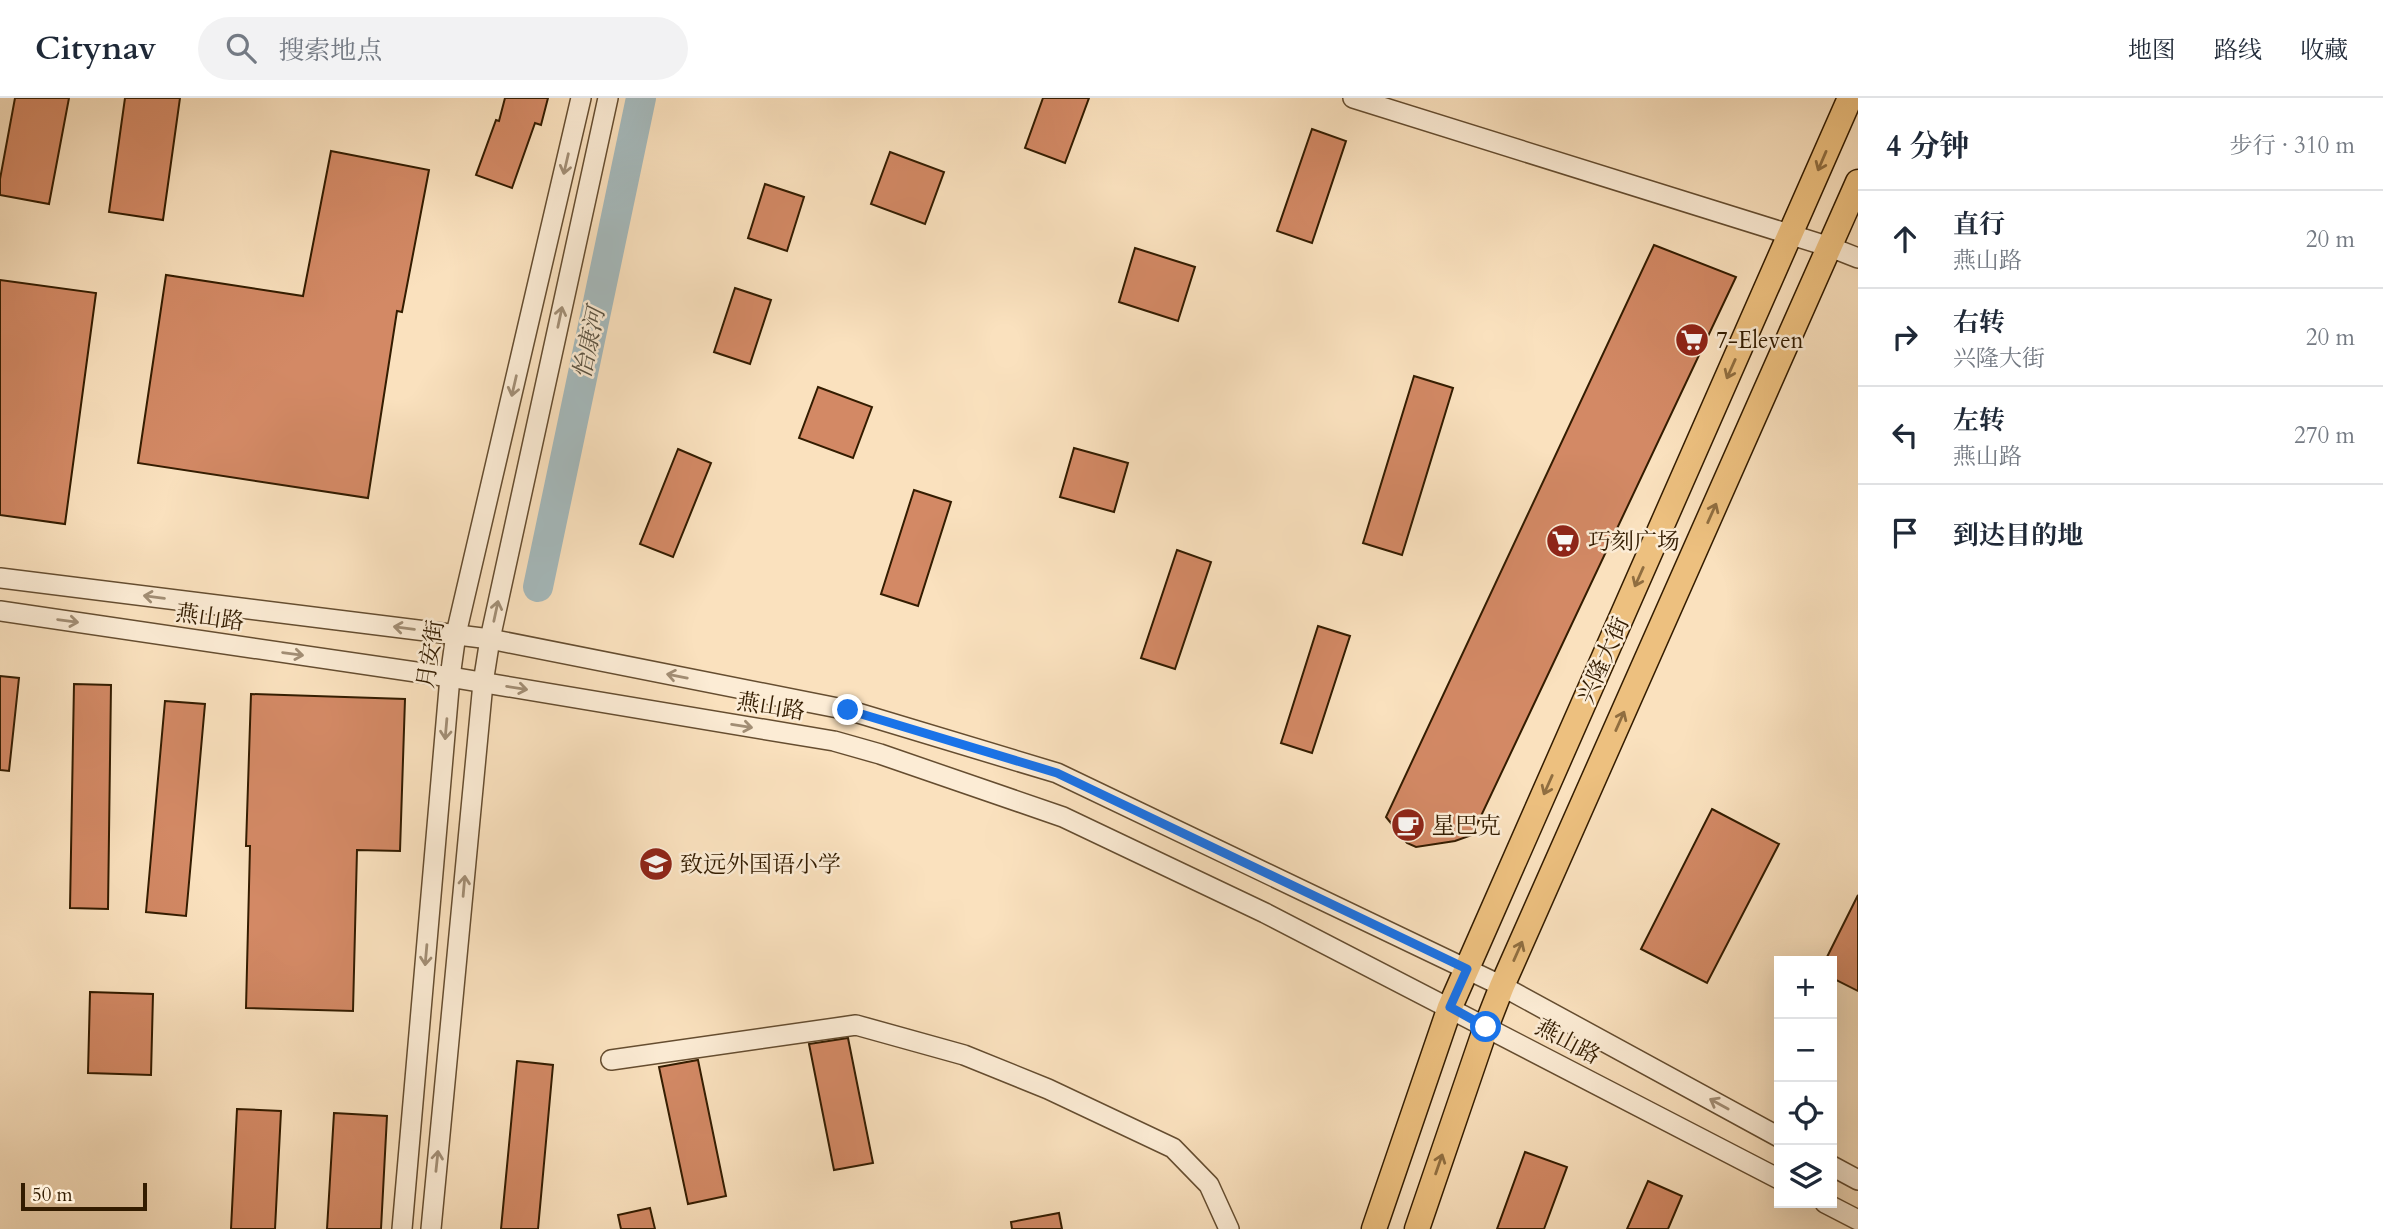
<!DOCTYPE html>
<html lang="zh">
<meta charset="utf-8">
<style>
body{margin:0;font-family:Cardo,"Noto Serif SC",serif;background:#f2f2f3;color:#1f2937}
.controls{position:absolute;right:21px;bottom:21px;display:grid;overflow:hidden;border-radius:0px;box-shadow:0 7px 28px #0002}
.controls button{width:63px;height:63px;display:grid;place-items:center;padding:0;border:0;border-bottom:2px solid #e0e1e3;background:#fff;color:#1f2937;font:35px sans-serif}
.scale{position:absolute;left:21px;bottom:18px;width:126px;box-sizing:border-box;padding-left:7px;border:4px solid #331c00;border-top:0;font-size:19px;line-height:24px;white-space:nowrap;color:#331c00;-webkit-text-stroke:5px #fcecd5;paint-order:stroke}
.stop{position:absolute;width:21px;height:21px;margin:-16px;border:5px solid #1a73e8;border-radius:50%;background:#fff}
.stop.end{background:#1a73e8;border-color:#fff;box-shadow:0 2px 7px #0008}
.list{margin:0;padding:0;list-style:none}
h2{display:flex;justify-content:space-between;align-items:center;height:91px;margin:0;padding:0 28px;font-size:30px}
h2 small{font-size:23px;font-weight:400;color:#747a83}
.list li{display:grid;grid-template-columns:46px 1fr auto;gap:21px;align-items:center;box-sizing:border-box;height:98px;padding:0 28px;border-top:2px solid #e0e1e3}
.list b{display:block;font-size:26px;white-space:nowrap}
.list p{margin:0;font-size:23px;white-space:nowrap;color:#747a83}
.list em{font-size:23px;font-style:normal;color:#747a83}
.icon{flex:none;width:38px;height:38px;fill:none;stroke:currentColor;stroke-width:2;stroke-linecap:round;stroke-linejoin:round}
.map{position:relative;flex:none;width:1858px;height:1131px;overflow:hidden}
header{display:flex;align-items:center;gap:42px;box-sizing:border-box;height:98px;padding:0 35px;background:#fff;border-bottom:2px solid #e0e1e3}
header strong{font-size:33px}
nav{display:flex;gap:38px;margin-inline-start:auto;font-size:24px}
.search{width:490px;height:63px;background:#f2f2f3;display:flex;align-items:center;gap:18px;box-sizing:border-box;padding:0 24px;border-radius:38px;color:#747a83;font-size:26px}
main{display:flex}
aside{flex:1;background:#fff}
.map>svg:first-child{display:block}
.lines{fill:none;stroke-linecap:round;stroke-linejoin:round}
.river{stroke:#a5babd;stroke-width:30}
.building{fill:#d38965;stroke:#331c00;stroke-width:2}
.minor-casing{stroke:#654d30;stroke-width:22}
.major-casing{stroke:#331c00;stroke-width:27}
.minor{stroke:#fcecd5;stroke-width:19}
.major{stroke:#edc07f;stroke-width:24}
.oneway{stroke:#906e40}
.oneway2{stroke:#a28e75}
.route{stroke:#1a73e8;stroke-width:9}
.labels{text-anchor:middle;stroke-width:5;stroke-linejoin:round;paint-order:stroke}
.poi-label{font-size:23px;fill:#331c00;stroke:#fcecd5;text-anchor:start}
.street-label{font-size:23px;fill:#331c00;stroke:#fcecd5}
.water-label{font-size:24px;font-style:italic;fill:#5b5342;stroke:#fcecd5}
</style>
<header>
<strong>Citynav</strong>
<div class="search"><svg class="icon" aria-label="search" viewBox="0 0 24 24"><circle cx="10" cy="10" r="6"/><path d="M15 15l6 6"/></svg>搜索地点</div>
<nav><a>地图</a><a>路线</a><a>收藏</a></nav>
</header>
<main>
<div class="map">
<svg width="1858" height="1131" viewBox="0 0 1858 1131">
<rect width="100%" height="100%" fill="#fae1be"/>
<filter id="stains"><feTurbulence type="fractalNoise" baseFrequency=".00286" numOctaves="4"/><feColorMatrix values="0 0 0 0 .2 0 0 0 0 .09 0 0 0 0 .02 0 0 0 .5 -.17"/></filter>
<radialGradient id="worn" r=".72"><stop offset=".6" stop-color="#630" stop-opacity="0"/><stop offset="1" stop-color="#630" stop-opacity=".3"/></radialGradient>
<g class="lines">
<path class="river" d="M 538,489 L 641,0"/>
</g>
<g class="building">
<path d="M 15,0 L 69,0 L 49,106 L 0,97 L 0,81 Z"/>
<path d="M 125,0 L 180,0 L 163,122 L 109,114 Z"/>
<path d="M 505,0 L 548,0 L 541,27 L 535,25 L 512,90 L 476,77 L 496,22 L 499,23 Z"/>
<path d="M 1043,0 L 1089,0 L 1065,65 L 1025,50 Z"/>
<path d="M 1312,31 L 1346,43 L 1312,145 L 1277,133 Z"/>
<path d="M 331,53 L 429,72 L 402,214 L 397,213 L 368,400 L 138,365 L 166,177 L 303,198 Z"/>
<path d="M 890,54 L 944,74 L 925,126 L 871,106 Z"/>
<path d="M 765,86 L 804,99 L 787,153 L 748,140 Z"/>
<path d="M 1654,147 L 1736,179 L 1472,737 L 1455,743 L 1416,749 L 1407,745 L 1386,719 Z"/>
<path d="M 1135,150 L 1195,169 L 1178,223 L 1119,204 Z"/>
<path d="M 0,182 L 96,195 L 65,426 L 0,417 Z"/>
<path d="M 735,190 L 771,202 L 750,266 L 714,254 Z"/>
<path d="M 1414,278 L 1453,290 L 1402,457 L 1363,445 Z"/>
<path d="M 818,289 L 872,309 L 853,360 L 799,340 Z"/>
<path d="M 1074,350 L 1128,365 L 1114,414 L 1060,399 Z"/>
<path d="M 678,351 L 711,365 L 673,459 L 640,446 Z"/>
<path d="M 914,392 L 951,404 L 918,508 L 881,496 Z"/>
<path d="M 1177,452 L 1211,464 L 1175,571 L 1141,560 Z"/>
<path d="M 1318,528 L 1350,538 L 1312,655 L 1281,645 Z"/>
<path d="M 0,578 L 19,580 L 9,673 L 0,672 Z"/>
<path d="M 74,586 L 111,587 L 108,811 L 70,810 Z"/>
<path d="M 251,596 L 405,601 L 400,753 L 357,752 L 353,913 L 246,910 L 250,748 L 246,748 Z"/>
<path d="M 165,603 L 205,606 L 186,818 L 146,814 Z"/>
<path d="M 1712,711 L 1779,746 L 1707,885 L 1641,851 Z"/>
<path d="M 1858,797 L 1858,893 L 1832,880 L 1832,863 L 1825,863 Z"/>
<path d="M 90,894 L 153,896 L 151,977 L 88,975 Z"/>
<path d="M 848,940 L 873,1065 L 834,1072 L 809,946 Z"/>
<path d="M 698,962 L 726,1098 L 688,1106 L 659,969 Z"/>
<path d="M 517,963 L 553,967 L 538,1131 L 501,1131 Z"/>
<path d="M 237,1011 L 281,1013 L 275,1131 L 231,1131 Z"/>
<path d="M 334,1015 L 387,1018 L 381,1131 L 327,1131 Z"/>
<path d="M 1525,1054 L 1567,1069 L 1544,1131 L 1497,1131 Z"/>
<path d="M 1648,1083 L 1682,1098 L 1668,1131 L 1627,1131 Z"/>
<path d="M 650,1110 L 655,1131 L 621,1131 L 618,1117 Z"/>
<path d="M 1059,1115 L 1062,1131 L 1012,1131 L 1011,1124 Z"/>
</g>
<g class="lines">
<g class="minor-casing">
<g id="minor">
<path d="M 1353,0 L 1830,149 L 1858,160"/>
<path d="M 0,480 L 490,541 L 848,612 L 1057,675 L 1502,888 L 1779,1039"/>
<path d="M 0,513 L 450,579 L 834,643 L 880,656 L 1063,719 L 1265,815 L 1779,1081"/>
<path d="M 611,962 L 856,927 L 964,957 L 1048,991 L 1173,1050 L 1209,1087 L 1229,1131"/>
<path d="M 1832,1068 L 1858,1082"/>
<path d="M 1825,1105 L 1858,1122"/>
<path d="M 402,1131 L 450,579 L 456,536 L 581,0"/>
<path d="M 431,1131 L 483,585 L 490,541 L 608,0"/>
</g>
</g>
<g class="major-casing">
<g id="major">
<path d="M 1374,1131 L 1450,909 L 1850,0"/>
<path d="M 1417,1131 L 1486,929 L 1502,888 L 1858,84"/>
</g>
</g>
<use href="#minor" class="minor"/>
<use href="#major" class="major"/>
</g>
<defs><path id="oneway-shaft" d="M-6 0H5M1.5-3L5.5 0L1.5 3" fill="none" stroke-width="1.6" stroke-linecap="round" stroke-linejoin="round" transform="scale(1.75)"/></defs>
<g class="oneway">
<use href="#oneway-shaft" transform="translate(1822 63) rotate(113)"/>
<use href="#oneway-shaft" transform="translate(1731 271) rotate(114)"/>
<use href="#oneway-shaft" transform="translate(1712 415) rotate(-66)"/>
<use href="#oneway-shaft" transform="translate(1639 479) rotate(114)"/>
<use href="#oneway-shaft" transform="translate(1620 623) rotate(-66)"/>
<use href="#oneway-shaft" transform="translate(1548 687) rotate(114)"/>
<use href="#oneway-shaft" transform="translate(1518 853) rotate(-66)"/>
<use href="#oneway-shaft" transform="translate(1439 1066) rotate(-71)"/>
</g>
<g class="oneway2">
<use href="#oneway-shaft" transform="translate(566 66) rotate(103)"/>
<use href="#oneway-shaft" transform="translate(560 219) rotate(-78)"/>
<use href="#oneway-shaft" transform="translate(514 288) rotate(103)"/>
<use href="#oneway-shaft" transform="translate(154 499) rotate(-173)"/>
<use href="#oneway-shaft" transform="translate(496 513) rotate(-78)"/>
<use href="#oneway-shaft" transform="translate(68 523) rotate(8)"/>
<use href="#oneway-shaft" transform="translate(404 530) rotate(-173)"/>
<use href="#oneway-shaft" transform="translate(293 556) rotate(8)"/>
<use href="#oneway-shaft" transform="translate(677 578) rotate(-169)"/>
<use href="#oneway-shaft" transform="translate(517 590) rotate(9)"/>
<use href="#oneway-shaft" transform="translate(742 628) rotate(9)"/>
<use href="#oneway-shaft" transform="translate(446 631) rotate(95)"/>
<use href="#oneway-shaft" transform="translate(464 788) rotate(-85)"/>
<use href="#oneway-shaft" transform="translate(426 857) rotate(95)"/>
<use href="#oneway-shaft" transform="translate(1719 1006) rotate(-151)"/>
<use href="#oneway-shaft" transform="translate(437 1063) rotate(-84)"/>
</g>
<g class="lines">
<path class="route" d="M 848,612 L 1057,675 L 1467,871 L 1450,909 L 1486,929"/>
</g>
<defs>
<g id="supermarket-disc" transform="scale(1.75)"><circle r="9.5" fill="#8f2418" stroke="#fcecd5"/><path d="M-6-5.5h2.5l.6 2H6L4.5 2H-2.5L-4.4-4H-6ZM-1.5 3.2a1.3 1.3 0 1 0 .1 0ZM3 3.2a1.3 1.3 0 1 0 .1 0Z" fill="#fff"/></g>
<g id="cafe-disc" transform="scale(1.75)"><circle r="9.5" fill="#8f2418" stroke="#fcecd5"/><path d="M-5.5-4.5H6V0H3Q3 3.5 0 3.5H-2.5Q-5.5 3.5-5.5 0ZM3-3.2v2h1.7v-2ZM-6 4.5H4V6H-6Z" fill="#fff"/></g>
<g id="school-disc" transform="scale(1.75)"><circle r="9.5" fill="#8f2418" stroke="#fcecd5"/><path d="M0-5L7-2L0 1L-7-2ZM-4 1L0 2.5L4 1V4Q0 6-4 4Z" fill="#fff"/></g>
</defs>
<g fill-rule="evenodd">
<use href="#supermarket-disc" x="1692" y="242"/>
<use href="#supermarket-disc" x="1563" y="443"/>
<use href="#cafe-disc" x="1408" y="727"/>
<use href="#school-disc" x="656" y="766"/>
</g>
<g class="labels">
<g class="poi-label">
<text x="1716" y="250">7-Eleven</text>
<text x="1588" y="451">巧刻广场</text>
<text x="1432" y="735">星巴克</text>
<text x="680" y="774">致远外国语小学</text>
</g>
<g class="street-label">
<text transform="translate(210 519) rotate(8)" y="8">燕山路</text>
<text transform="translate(430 556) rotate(-81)" y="8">月安街</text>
<text transform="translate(1603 562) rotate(-66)" y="8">兴隆大街</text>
<text transform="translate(771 608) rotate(9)" y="8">燕山路</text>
<text transform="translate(1568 943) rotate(28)" y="8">燕山路</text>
</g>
<g class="water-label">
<text transform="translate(589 245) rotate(-78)" y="8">怡康河</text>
</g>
</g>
<rect width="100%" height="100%" filter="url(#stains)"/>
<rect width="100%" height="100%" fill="url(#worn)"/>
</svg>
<div class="controls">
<button>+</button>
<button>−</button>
<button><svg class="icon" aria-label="locate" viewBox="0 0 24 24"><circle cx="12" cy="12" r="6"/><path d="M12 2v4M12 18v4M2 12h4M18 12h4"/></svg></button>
<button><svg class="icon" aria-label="layers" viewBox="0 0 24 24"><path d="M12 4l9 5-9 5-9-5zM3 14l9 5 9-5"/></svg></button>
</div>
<div class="scale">50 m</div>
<div class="stop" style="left:1486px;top:929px"></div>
<div class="stop end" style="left:848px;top:612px"></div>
</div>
<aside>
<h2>4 分钟<small>步行 · 310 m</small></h2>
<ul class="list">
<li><svg class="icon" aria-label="ahead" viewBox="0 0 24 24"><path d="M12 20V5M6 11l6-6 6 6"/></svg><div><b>直行</b><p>燕山路</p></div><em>20 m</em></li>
<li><svg class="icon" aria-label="right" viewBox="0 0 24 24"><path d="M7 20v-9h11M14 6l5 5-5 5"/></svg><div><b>右转</b><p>兴隆大街</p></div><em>20 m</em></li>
<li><svg class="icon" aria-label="left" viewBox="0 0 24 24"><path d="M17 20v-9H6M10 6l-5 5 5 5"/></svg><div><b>左转</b><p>燕山路</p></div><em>270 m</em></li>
<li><svg class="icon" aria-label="arrive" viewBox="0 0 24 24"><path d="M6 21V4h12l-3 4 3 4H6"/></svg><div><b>到达目的地</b></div></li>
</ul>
</aside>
</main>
